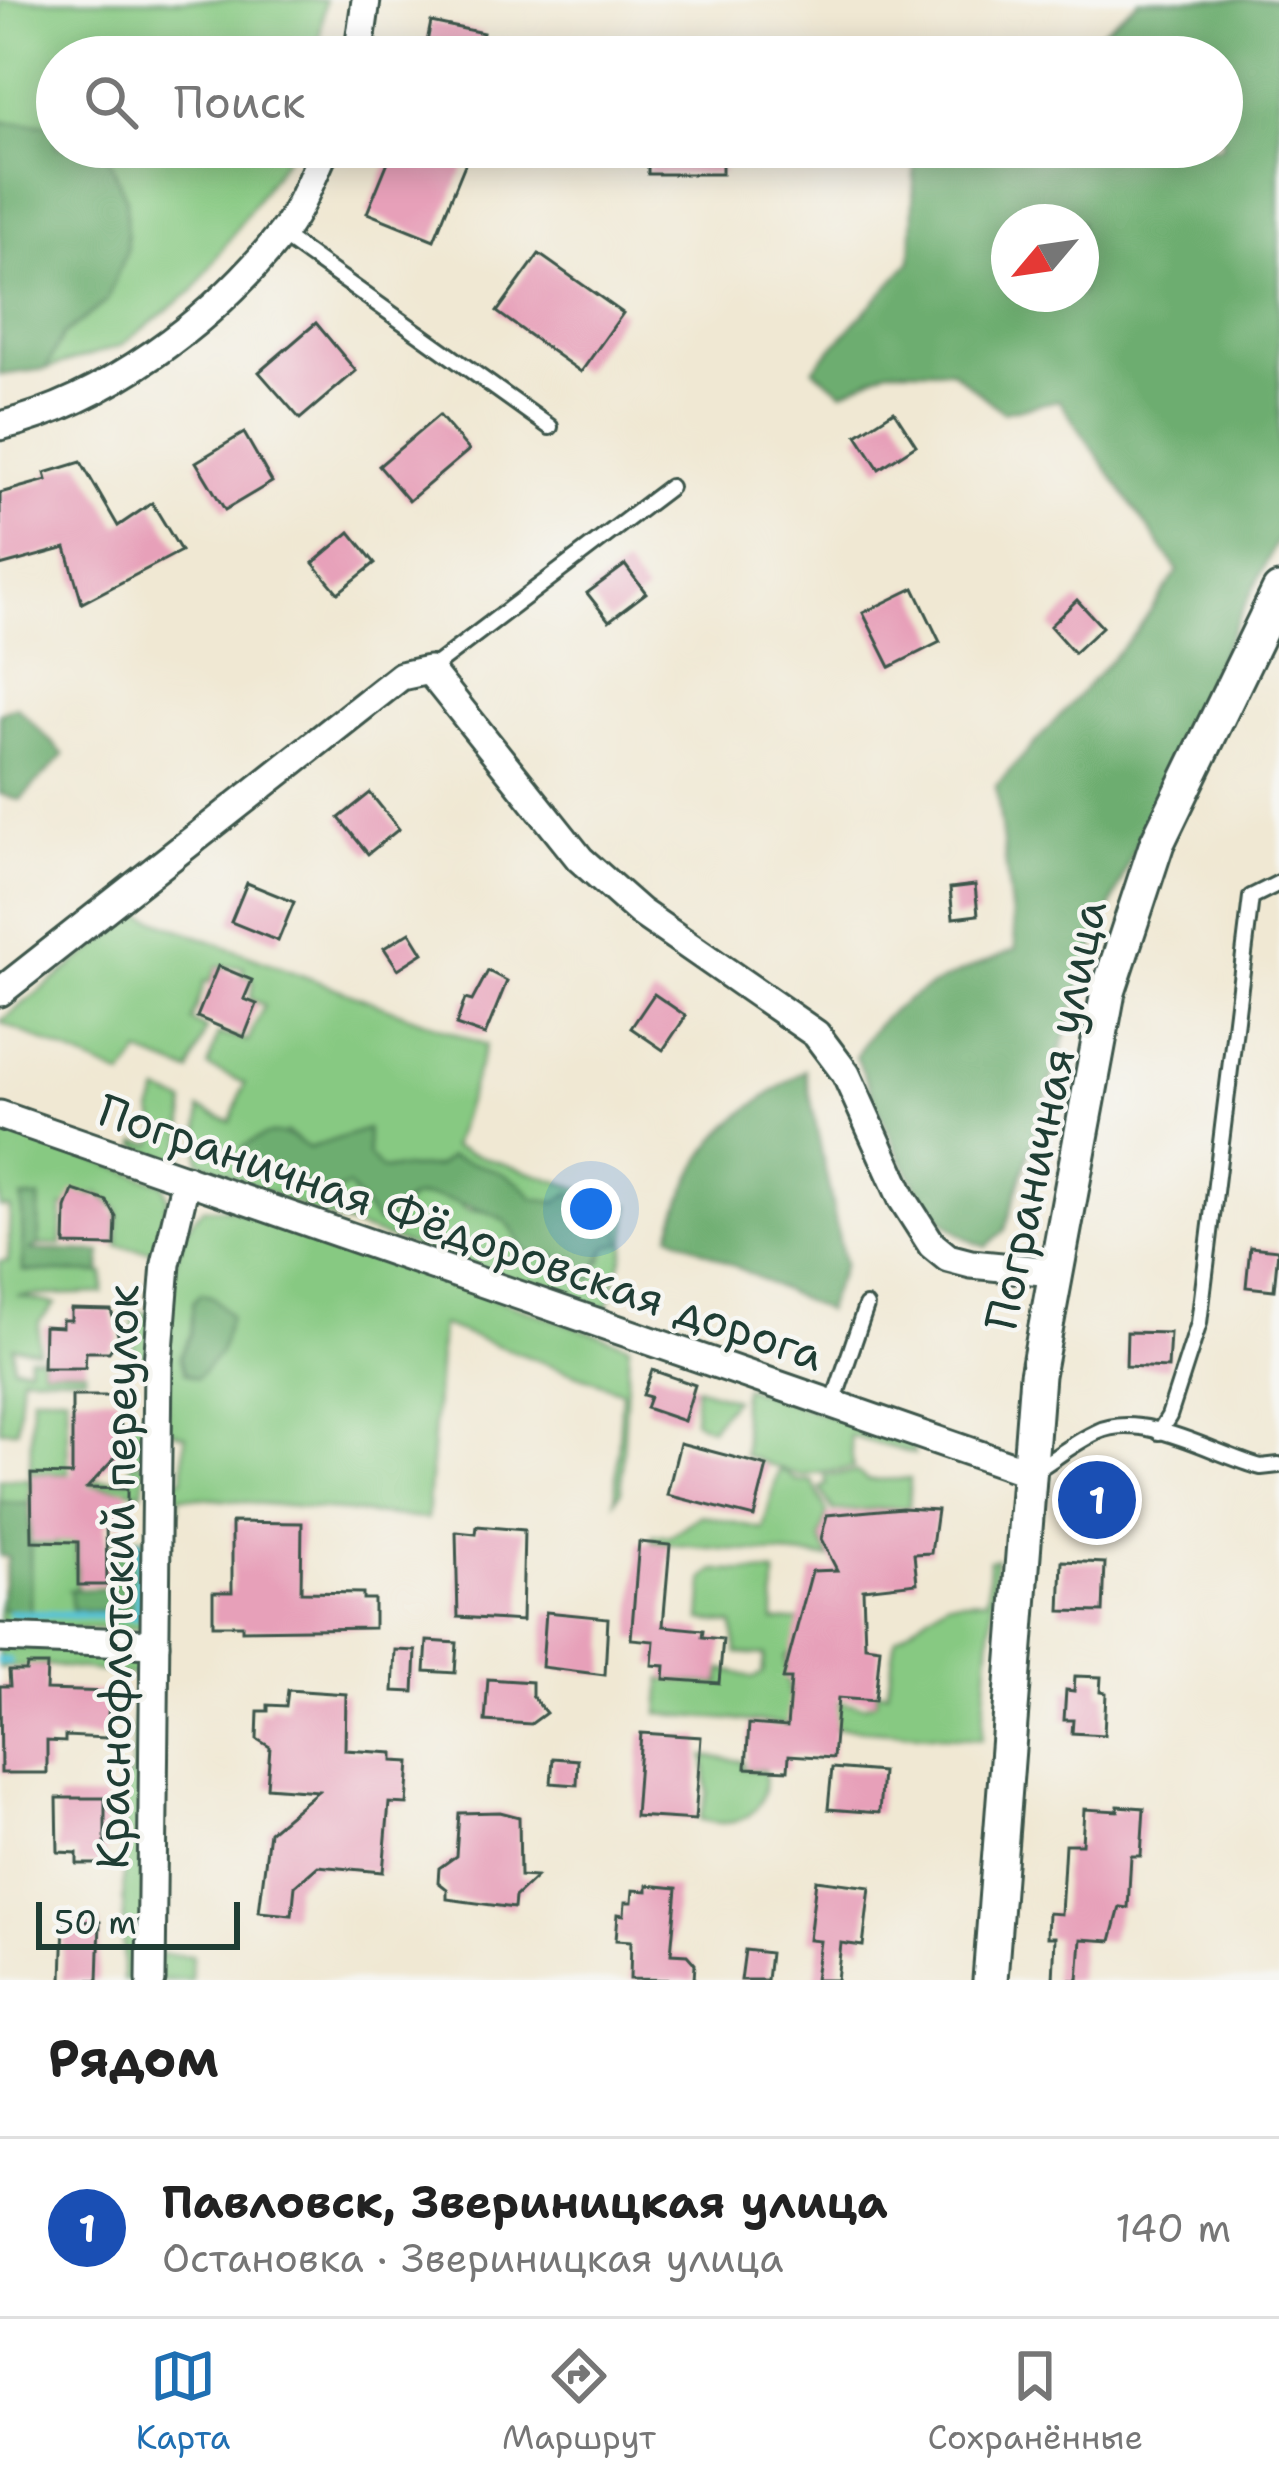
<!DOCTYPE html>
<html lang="ru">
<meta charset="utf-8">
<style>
body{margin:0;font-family:"Shantell Sans",sans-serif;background:#f6f6f6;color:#222}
.compass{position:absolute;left:991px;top:204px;width:108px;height:108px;border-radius:50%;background:#fff;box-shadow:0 6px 30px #0003;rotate:241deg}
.scale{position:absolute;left:36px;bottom:30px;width:204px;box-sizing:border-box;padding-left:12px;border:6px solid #1f3d34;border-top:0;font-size:33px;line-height:42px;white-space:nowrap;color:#1f3d34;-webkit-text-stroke:9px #f6f6f2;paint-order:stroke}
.you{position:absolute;left:591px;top:1209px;width:42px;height:42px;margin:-30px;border:9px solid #fff;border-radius:50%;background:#1a73e8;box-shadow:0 0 0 18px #1a73e833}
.badge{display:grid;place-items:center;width:78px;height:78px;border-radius:50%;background:#1f6fb2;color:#fff;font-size:39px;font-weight:700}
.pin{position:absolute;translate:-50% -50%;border:6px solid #fff;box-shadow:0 3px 12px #0006}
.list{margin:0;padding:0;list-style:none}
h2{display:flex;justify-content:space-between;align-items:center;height:156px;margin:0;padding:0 48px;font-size:51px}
h2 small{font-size:39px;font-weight:400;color:#767676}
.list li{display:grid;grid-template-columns:78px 1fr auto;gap:36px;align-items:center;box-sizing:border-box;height:180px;padding:0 48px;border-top:3px solid #e0e0e0}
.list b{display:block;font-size:45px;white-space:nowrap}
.list p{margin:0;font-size:39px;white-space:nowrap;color:#767676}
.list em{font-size:39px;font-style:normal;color:#767676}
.icon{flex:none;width:66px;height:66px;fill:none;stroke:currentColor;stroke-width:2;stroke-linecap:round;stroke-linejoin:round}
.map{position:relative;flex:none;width:1279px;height:1980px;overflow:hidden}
.search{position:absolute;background:#fff;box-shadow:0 6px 30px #0003;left:36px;right:36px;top:36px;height:132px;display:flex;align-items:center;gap:30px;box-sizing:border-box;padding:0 42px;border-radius:66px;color:#767676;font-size:45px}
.sheet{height:336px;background:#fff}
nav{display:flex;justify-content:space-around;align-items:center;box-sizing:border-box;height:168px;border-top:3px solid #e0e0e0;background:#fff;font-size:33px;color:#767676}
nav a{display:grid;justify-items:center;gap:6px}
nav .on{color:#1f6fb2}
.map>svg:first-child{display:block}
.green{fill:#87c982;stroke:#53835b;stroke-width:3;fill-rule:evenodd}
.forest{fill:#6dad70;stroke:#467552;stroke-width:3;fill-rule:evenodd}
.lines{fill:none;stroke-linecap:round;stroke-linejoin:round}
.stream{stroke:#59c3d5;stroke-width:8}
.building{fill:#e7a0b9}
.service-casing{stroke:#3e574c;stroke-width:20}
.minor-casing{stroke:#3e574c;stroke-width:33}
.tertiary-casing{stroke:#3e574c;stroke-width:39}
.service{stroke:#fff;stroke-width:14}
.minor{stroke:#fff;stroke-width:27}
.tertiary{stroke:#fff;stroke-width:33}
.labels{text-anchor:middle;stroke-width:9;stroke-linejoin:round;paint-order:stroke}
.street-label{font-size:45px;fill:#1f3d34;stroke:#f6f6f2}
</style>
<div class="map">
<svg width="1279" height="1980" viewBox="0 0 1279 1980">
<rect width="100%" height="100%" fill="#f6f6f2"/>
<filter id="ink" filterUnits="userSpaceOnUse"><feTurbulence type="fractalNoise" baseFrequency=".00833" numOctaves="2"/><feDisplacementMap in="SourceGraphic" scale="24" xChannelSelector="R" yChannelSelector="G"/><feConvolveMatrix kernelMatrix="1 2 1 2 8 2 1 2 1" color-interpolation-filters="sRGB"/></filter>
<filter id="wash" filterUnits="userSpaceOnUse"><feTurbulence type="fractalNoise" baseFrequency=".004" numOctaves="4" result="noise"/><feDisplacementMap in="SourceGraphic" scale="48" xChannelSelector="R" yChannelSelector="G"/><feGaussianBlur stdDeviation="2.7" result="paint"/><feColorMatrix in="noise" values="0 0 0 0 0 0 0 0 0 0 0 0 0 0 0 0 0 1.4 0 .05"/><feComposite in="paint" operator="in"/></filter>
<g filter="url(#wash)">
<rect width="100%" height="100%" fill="#f0e8d3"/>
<g class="green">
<path d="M 0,0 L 325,0 L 317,57 L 57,57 L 57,125 L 0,122 Z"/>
<path d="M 104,147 L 293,147 L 194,290 L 120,346 L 46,369 L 63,335 L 106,302 L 126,198 Z"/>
<path d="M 139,914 L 486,1045 L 452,1147 L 630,1205 L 625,1249 L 606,1311 L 325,1217 L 199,1161 L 200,1109 L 231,1122 L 245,1083 L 208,1067 L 218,1034 L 248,1041 L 264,1005 L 250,999 L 254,982 L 242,974 L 244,967 L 217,966 L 210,982 L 205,981 L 192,1021 L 206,1029 L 190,1072 L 140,1053 L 123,1077 L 0,1022 ZM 367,1130 L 368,1155 L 381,1169 L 437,1167 L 451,1157 C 481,1166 513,1171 532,1198 L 556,1203 L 620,1236 L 622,1242 L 607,1246 L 602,1262 L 568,1268 L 550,1254 L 526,1253 L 508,1223 L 490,1212 L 467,1210 L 451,1198 L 412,1197 L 397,1213 L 361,1200 L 348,1186 L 284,1186 L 273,1173 L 243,1165 L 286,1132 L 309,1148 Z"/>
<path d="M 159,1092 L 185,1103 L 182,1160 L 176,1163 L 137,1146 L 137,1142 L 154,1144 L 159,1131 L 152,1112 Z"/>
<path d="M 0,1126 L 163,1184 L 168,1199 L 155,1252 L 118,1246 L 118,1209 L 99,1194 L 87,1196 L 81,1206 L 62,1207 L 61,1245 L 39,1245 L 39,1199 L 22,1198 L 23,1271 L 103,1273 L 103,1293 L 17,1296 L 55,1304 L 39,1322 L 38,1350 L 13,1346 L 13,1366 L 28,1367 L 29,1356 L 42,1356 L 42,1369 L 85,1370 L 85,1376 L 22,1375 L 17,1430 L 0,1430 L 0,1261 L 8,1261 L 10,1208 L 0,1207 Z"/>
<path d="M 204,1208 L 229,1208 L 629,1345 L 621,1491 L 615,1500 L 622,1391 L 441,1325 L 427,1519 L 179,1496 L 179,1509 L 166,1500 L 166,1481 L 183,1479 L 185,1436 L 166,1429 C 168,1377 159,1238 204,1208 Z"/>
<path d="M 133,1312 L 154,1313 L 151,1356 L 133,1355 Z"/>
<path d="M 696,1387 L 734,1399 L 710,1428 L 694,1420 Z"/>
<path d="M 744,1387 L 912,1444 L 914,1454 L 850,1436 L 853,1468 L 801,1476 L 744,1455 C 749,1430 735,1411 744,1387 Z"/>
<path d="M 32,1395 L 66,1395 L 68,1474 L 30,1473 Z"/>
<path d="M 132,1410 L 146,1415 L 146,1458 L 131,1458 Z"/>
<path d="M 131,1463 L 146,1463 L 142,1492 L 48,1479 L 130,1480 Z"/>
<path d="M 779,1469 L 798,1481 L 812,1481 L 827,1512 L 820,1539 L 830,1558 L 652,1543 L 653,1535 L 670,1536 L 701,1515 L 763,1529 Z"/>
<path d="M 857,1472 L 867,1480 L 910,1479 L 909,1507 L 833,1511 L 820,1488 L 827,1485 L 825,1476 Z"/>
<path d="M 0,1479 L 30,1479 L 30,1504 L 0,1502 Z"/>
<path d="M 56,1530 L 76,1531 L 77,1588 L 70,1590 L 129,1613 L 130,1538 L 144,1538 L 145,1628 L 0,1630 L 0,1609 L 30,1611 L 30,1544 L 56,1544 Z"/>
<path d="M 996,1559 L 982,1739 L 659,1714 L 662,1679 L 720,1684 L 723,1669 L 753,1678 L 763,1673 L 765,1655 L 737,1653 L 733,1624 L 701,1620 L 704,1579 L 715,1570 L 775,1573 L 774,1621 L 810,1620 L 811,1637 L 785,1657 L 789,1695 L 864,1706 L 876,1701 L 877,1691 L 887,1692 L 896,1638 L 947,1601 L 987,1599 L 989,1560 Z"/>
<path d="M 0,1646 L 137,1653 L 146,1659 L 145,1980 L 123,1980 L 124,1777 L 131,1777 L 136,1675 L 46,1665 L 0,1668 Z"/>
<path d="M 704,1756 L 743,1761 L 743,1769 L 764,1770 C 769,1814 738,1831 700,1819 L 708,1792 Z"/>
<path d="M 159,1954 L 192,1956 L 191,1980 L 158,1980 Z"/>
</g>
<g class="forest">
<path d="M 1139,0 L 1279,0 L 1279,537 L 1183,731 L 1088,962 L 1005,1230 L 986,1247 C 913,1223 887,1122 856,1057 C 882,997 959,974 1016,949 L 996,786 L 1137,631 L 1178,571 L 1059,400 L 1003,412 L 951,370 L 888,369 L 843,392 L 813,369 L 911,261 L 915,147 L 1222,147 L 1222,57 L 1071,57 ZM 1009,222 L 1081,222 L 1081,294 L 1009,294 Z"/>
<path d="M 0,122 L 57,125 L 57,147 L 105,148 L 126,198 L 127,250 L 106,302 L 63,335 L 46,369 L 0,375 Z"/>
<path d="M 16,706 L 64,755 L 20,800 L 0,794 L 0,713 Z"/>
<path d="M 805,1070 L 844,1264 L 825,1311 L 670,1234 C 700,1137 724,1125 805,1070 Z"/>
<path d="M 367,1129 L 368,1155 L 381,1169 L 437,1167 L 450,1157 C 482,1166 513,1171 533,1198 L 556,1203 L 569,1193 L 603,1200 L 617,1210 L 622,1243 L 607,1246 L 591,1279 L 550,1254 L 526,1253 C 520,1243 514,1229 505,1221 C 492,1211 432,1193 415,1197 C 404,1199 390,1217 377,1223 L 348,1186 L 326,1197 L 305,1184 L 284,1186 L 273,1173 L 243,1166 L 243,1147 C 271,1129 281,1129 309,1148 Z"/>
<path d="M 22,1198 L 39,1198 L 39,1245 L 29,1250 L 101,1252 L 100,1273 L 23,1271 Z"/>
<path d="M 201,1293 L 213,1297 L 230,1316 L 220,1353 L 197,1378 L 185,1373 L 180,1356 L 191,1334 L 193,1302 Z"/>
<path d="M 0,1502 L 30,1504 L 30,1612 L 0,1609 L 8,1557 L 0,1556 Z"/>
<path d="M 130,1538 L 130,1613 L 72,1609 L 70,1590 L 108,1588 L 111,1540 Z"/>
</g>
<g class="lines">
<g class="stream">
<path d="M 11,1613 L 137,1617 L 139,1543"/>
<path d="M 0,1661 L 8,1661"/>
</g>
</g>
<g id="blocks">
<g class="building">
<path d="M 431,22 L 483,33 L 478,57 L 424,57 Z"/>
<path d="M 394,147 L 472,147 L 434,240 L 367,213 Z"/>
<rect x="648" y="147" width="74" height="27"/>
<path d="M 539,254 L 623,313 L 581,372 L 497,312 Z"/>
<path d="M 316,323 L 356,371 L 300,419 L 259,372 Z"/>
<path d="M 894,411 L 916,445 L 879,469 L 857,435 Z"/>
<path d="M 439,415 L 469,450 L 409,501 L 379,466 Z"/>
<path d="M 244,433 L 272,482 L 225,510 L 196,462 Z"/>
<path d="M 81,462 L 118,526 L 152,503 L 181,551 L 82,603 L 66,548 L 0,566 L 0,493 L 47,480 L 45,473 Z"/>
<path d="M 350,532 L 375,563 L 338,593 L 313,563 Z"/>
<path d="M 625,565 L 646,593 L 609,621 L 587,593 Z"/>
<path d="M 914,588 L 940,642 L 890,667 L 863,613 Z"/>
<path d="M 1077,600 L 1102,627 L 1074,653 L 1050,626 Z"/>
<path d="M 370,793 L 399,829 L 368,854 L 339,818 Z"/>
<path d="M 247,883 L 294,902 L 278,941 L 231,922 Z"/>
<path d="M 975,885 L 978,915 L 953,918 L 950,888 Z"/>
<path d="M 410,932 L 423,953 L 398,969 L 384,948 Z"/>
<path d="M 218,966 L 252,980 L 244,999 L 257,1004 L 244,1037 L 197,1017 Z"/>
<path d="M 488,971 L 507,981 L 485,1035 L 456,1025 L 465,999 L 472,1001 Z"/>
<path d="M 654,994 L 686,1016 L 663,1050 L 631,1028 Z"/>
<path d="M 73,1190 L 107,1201 L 116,1217 L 115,1246 L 65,1245 L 66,1208 Z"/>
<path d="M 1250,1247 L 1278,1250 L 1274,1290 L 1246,1287 Z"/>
<path d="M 71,1309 L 111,1310 L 119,1338 L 109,1352 L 86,1352 L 85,1368 L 43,1368 L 44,1326 L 62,1327 L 62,1320 L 71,1320 Z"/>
<path d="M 1127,1332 L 1170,1333 L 1168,1368 L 1126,1366 Z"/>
<path d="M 652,1370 L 695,1385 L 684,1421 L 646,1408 L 650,1397 L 643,1395 Z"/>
<path d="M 72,1396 L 117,1396 L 124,1448 L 87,1488 L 127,1489 L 127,1523 L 106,1522 L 107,1585 L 78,1585 L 78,1542 L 32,1541 L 31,1474 L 72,1475 Z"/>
<path d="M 680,1443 L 767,1466 L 754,1517 L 667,1495 Z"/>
<path d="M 902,1508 L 937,1510 L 931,1553 L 914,1554 L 917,1583 L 863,1589 L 865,1646 L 880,1648 L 875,1701 L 838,1698 L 833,1758 L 789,1755 L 788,1770 L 746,1768 L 749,1724 L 787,1727 L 791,1679 L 783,1679 L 812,1571 L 837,1570 L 821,1539 L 827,1515 Z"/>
<path d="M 232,1522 L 302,1523 L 301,1592 L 363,1593 L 363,1599 L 374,1599 L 374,1628 L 242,1630 L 242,1625 L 213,1625 L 213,1592 L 232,1592 Z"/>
<path d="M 477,1526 L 524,1530 L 522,1621 L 458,1617 L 456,1532 L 476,1534 Z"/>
<path d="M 639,1542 L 670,1545 L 663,1626 L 703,1630 L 702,1637 L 723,1639 L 719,1683 L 664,1679 L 665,1666 L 652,1665 L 654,1641 L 631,1639 Z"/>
<path d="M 1062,1561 L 1105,1563 L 1103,1612 L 1060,1611 Z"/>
<path d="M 546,1612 L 608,1618 L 605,1675 L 542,1667 Z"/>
<path d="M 427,1641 L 457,1643 L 455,1673 L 425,1671 Z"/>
<path d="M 395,1650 L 416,1651 L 414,1692 L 393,1691 Z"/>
<path d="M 27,1665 L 47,1665 L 46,1690 L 110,1692 L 106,1738 L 65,1736 L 65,1742 L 47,1741 L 47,1773 L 1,1773 L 0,1686 L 10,1686 L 9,1671 L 26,1671 Z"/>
<path d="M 1075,1676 L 1101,1677 L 1100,1692 L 1106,1693 L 1104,1735 L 1072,1733 L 1073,1720 L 1064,1720 L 1066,1690 L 1074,1691 Z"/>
<path d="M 488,1679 L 532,1682 L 532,1696 L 546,1713 L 531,1724 L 485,1721 Z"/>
<path d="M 288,1690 L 346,1694 L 345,1750 L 393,1753 L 393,1761 L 410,1762 L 407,1804 L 389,1803 L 383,1872 L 318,1866 L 295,1886 L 292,1915 L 259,1912 L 269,1832 L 318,1791 L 267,1787 L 270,1747 L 257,1739 L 258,1711 L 268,1711 L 268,1705 L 286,1706 Z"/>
<path d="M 641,1733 L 701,1737 L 695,1820 L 635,1816 Z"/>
<path d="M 553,1758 L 578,1760 L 577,1785 L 551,1783 Z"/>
<path d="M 832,1768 L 882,1772 L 879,1813 L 828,1809 Z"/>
<path d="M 57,1798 L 105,1798 L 105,1864 L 77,1864 L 77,1853 L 58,1852 Z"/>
<path d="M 1118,1806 L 1144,1808 L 1141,1856 L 1131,1856 L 1128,1908 L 1120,1907 L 1111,1941 L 1081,1939 L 1078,1980 L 1053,1980 L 1055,1937 L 1047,1937 L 1048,1913 L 1061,1914 L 1065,1844 L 1082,1844 L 1084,1809 L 1118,1811 Z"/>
<path d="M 500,1812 L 519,1817 L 520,1876 L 536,1877 L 515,1897 L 514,1908 L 447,1899 L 447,1889 L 438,1882 L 439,1868 L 456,1856 L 459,1813 Z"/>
<path d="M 816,1880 L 870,1887 L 863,1946 L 841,1943 L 837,1980 L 815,1980 L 820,1941 L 809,1940 Z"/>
<path d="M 647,1885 L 677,1888 L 671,1954 L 687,1955 L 695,1964 L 694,1980 L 630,1979 L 631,1941 L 616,1940 L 618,1914 L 624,1915 L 625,1902 L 632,1902 L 633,1890 L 647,1891 Z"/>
<path d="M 64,1921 L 100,1922 L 98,1980 L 62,1980 Z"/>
<path d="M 745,1950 L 770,1953 L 767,1980 L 741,1980 Z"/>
</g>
</g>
</g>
<g filter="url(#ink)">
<use href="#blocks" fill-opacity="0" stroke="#3e574c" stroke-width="3"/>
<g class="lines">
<g class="service-casing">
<g id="service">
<path d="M 281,235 L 550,427"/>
<path d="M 429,670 L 670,487"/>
<path d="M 832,1406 L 866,1306"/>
<path d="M 1159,1432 L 1169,1416 L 1199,1323 L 1251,897 L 1279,883"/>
<path d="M 1033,1472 C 1054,1459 1075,1442 1097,1432 C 1144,1410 1215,1455 1261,1467 L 1279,1465"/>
</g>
</g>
<g class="minor-casing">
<g id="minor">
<path d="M 358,57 L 366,0"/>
<path d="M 0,426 C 107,400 211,322 279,237 C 300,212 312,176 326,147"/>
<path d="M 0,992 L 401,676 L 429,670 L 580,859 L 640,912 L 816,1034 L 846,1074 L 902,1198 L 932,1245 L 948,1258 L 971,1264 L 1053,1272"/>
<path d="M 0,1115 L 1031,1473"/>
<path d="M 0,1638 L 155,1644"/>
<path d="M 151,1980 L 158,1363 L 166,1264 L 186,1179"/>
</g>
</g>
<g class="tertiary-casing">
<path id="tertiary" d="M 990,1980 L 1037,1375 L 1108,992 L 1157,843 L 1279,591"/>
</g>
<use href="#service" class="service"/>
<use href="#minor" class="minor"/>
<use href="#tertiary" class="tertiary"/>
</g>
</g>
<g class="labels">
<g class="street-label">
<text transform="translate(1045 1115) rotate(-78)" y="16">Пограничная улица</text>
<text transform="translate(461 1232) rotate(19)" y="16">Пограничная Фёдоровская дорога</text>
<text transform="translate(117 1577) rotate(-89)" y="16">Краснофлотский переулок</text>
</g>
</g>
</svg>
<svg class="compass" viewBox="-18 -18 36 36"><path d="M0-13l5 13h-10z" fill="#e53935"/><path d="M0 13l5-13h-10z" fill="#767676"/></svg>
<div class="scale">50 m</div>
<div class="you"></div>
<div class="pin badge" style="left:1097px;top:1500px;background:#1a4fb4">1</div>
<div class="search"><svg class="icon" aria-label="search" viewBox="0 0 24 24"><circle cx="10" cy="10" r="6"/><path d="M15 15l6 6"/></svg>Поиск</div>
</div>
<section class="sheet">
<h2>Рядом<small></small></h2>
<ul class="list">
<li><span class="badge" style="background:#1a4fb4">1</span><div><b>Павловск, Звериницкая улица</b><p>Остановка · Звериницкая улица</p></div><em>140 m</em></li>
</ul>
</section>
<nav>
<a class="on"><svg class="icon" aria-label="map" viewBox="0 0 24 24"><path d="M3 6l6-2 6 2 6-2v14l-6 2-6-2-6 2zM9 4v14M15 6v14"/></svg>Карта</a>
<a><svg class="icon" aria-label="directions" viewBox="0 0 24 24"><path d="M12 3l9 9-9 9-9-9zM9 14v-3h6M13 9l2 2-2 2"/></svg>Маршрут</a>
<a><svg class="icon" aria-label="saved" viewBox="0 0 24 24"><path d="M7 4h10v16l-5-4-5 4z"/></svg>Сохранённые</a>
</nav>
